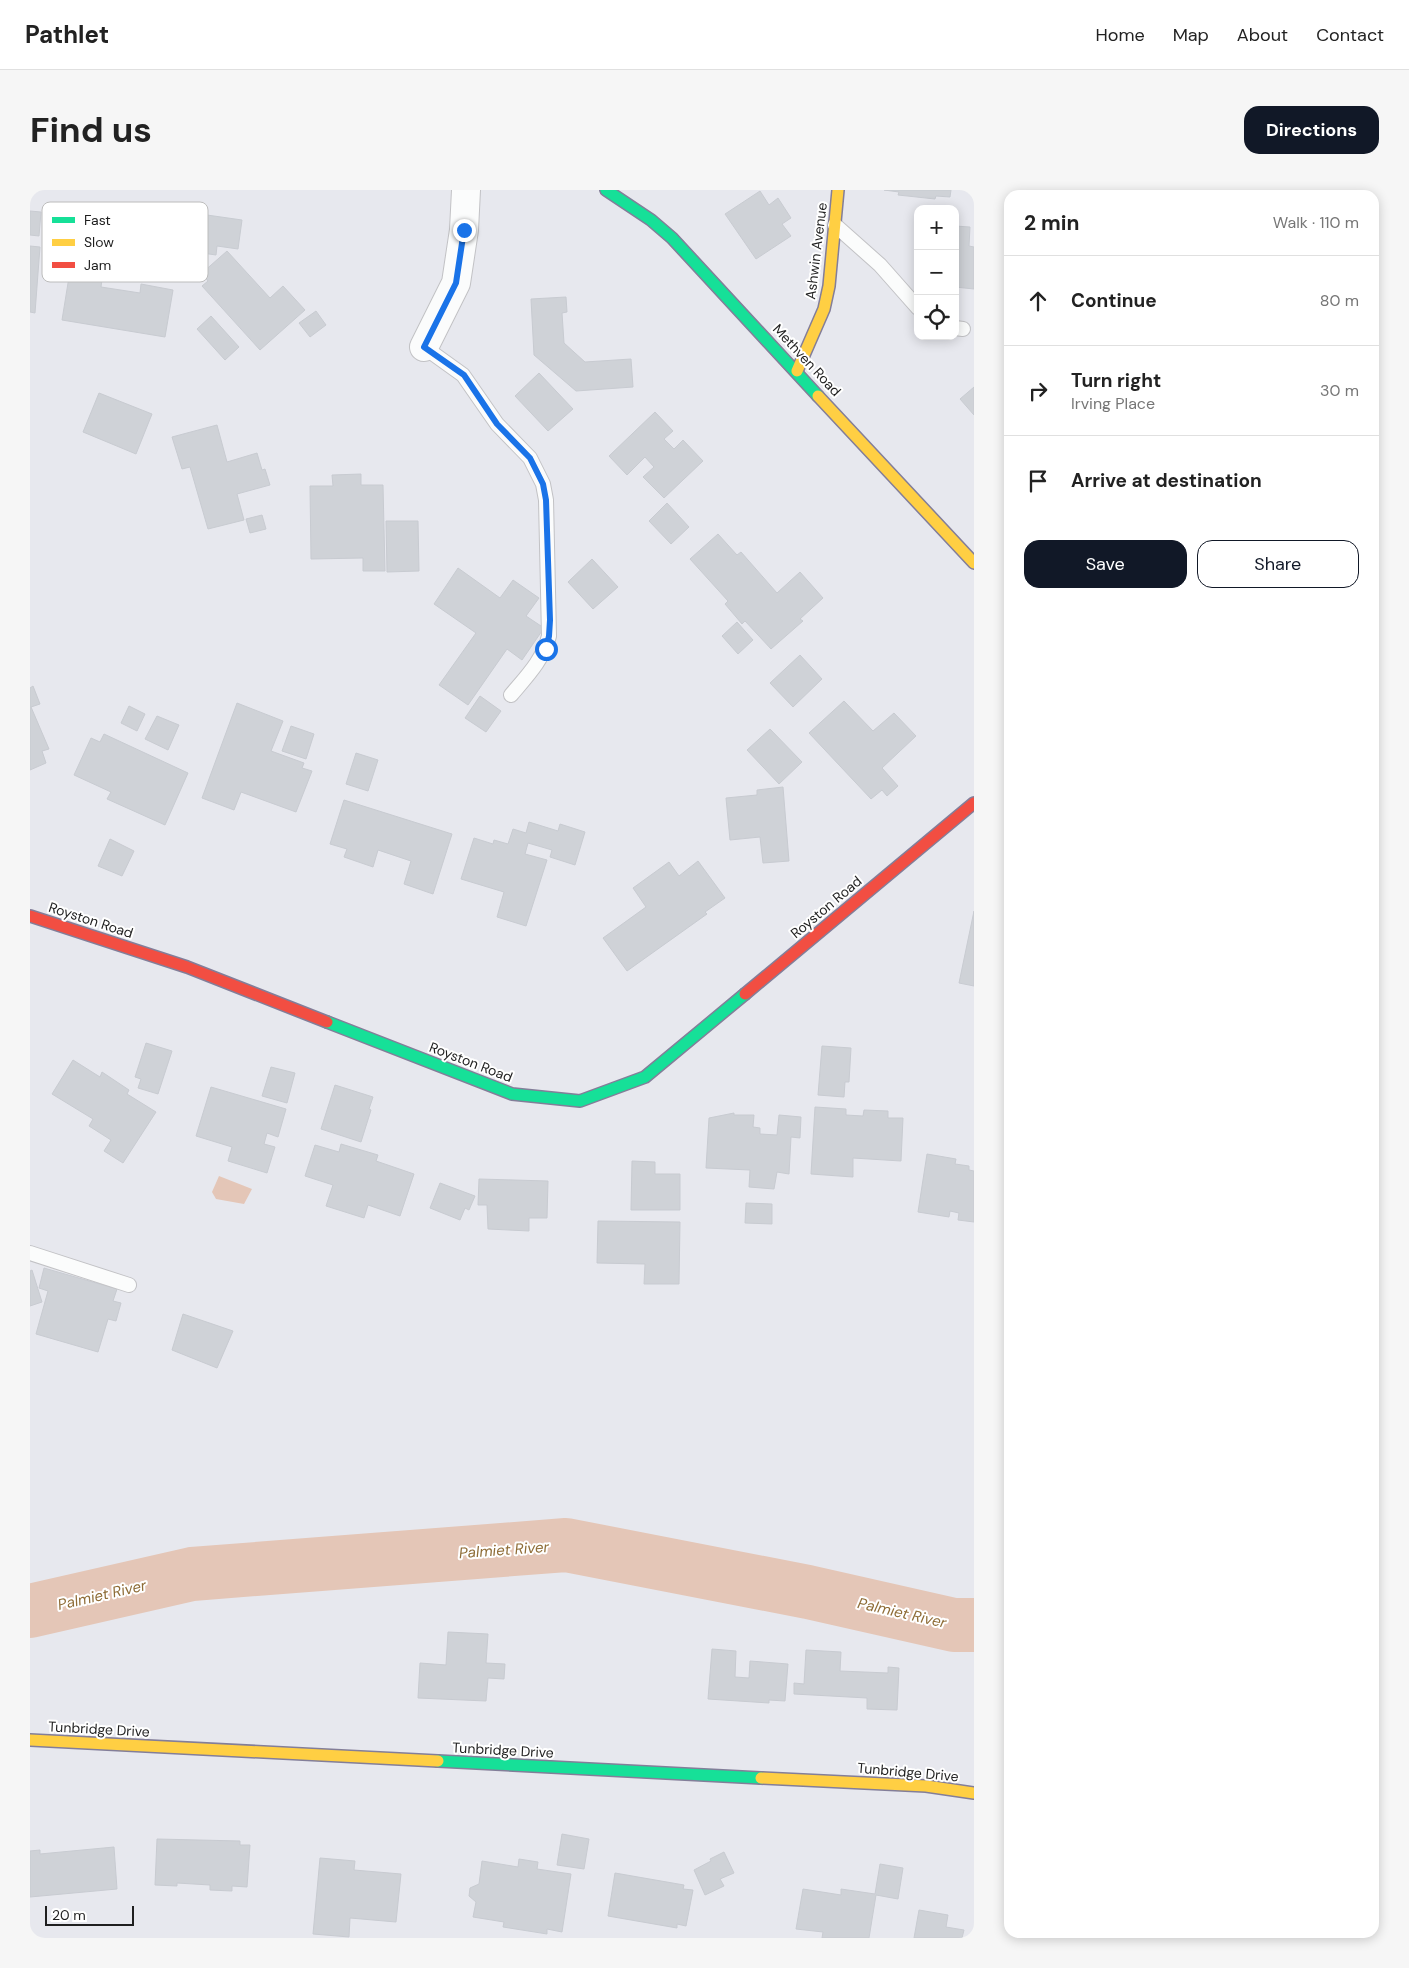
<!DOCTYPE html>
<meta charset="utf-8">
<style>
body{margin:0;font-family:"DM Sans",sans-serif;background:#f6f6f6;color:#222}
.controls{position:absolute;right:15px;top:15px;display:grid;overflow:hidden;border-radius:10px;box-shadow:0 2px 12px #0003}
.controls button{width:45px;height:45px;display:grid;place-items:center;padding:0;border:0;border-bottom:1px solid #e0e0e0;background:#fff;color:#222;font:25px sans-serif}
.scale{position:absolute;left:15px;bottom:12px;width:89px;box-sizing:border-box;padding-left:5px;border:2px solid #1f1f1f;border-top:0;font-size:14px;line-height:18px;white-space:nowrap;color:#1f1f1f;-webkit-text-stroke:4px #fff;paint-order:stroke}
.stop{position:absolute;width:15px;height:15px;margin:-11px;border:4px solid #1a73e8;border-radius:50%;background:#fff}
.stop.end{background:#1a73e8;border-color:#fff;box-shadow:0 1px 5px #0008}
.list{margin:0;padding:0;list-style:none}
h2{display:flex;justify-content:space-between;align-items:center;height:65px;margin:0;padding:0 20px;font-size:21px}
h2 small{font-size:16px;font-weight:400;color:#767676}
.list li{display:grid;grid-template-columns:32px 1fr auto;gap:15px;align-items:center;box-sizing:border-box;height:90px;padding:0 20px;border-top:1px solid #e0e0e0}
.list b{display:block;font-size:19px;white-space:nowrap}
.list p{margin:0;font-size:16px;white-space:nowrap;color:#767676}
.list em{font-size:16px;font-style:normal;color:#767676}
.actions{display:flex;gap:10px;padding:15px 20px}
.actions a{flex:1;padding:11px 0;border:1px solid #111827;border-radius:15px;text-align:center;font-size:18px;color:#111827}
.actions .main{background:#111827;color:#fff}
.icon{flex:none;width:28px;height:28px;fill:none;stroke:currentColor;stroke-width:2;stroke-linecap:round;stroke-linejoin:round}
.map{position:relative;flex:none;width:944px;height:1748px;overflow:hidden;border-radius:15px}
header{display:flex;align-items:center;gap:30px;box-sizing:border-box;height:70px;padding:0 25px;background:#fff;border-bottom:1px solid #e0e0e0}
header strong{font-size:24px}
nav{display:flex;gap:28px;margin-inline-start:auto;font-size:18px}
.intro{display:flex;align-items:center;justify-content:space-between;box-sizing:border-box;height:120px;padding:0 30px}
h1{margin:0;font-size:35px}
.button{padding:12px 22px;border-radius:15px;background:#111827;color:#fff;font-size:18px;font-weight:700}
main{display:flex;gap:30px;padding:0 30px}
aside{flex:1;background:#fff;border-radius:15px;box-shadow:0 2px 12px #0003}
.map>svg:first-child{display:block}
.water{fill:#e4c6b7}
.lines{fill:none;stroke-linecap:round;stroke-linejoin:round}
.river{stroke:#e4c6b7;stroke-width:54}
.building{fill:#cfd2d7;stroke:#c8cbd1}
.lane-casing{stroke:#c2c2c5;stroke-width:16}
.street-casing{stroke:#c2c2c5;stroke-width:30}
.fast-casing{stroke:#837e99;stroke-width:14}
.slow-casing{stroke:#837e99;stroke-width:14}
.jam-casing{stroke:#837e99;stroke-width:14}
.lane{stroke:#fbfcfc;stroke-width:14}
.street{stroke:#fbfcfc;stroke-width:28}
.fast{stroke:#16e098;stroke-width:11}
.slow{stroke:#ffcf43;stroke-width:11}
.jam{stroke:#f24e42;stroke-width:11}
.route{stroke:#1a73e8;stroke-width:6}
.labels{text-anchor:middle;stroke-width:4;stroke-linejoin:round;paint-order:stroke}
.street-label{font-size:14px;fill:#1f1f1f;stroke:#fff}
.water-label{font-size:15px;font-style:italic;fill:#8e6c36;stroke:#fff}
.key{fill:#fff;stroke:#bcbcbc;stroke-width:1}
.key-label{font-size:14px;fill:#1f1f1f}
</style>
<header>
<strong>Pathlet</strong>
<nav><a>Home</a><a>Map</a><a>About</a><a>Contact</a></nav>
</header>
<div class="intro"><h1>Find us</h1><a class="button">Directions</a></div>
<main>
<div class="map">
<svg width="944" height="1748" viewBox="0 0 944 1748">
<rect width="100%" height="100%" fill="#e7e8ee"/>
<path class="water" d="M 189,986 L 222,999 L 214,1014 L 186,1009 L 182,1002 Z"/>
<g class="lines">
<path class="river" d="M 0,1421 L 162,1384 L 536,1355 L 778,1402 L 924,1435 L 944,1435"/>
</g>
<g class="building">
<path d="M 854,0 L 921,0 L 920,7 L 906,6 L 905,9 L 868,5 L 869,2 Z"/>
<path d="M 730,1 L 739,15 L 748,8 L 761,28 L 752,34 L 761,46 L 726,69 L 695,24 Z"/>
<path d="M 0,21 L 11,22 L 9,46 L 0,45 Z"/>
<path d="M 177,25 L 212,30 L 208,59 L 187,56 L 186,65 L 172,63 Z"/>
<path d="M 925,36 L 940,37 L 939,56 L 944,57 L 944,99 L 925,97 Z"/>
<path d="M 45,50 L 77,55 L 71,97 L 110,103 L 111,94 L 143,100 L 135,147 L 32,130 Z"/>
<path d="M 0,56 L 10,57 L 5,123 L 0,122 Z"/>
<path d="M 197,61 L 240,108 L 253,96 L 275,120 L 230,160 L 172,96 L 178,91 L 172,83 Z"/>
<path d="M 536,107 L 537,122 L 532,123 L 534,153 L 555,172 L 601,169 L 603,197 L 546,201 L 504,165 L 501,109 Z"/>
<path d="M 286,121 L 296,135 L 280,147 L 269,133 Z"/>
<path d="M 181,126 L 209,157 L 195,170 L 167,139 Z"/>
<path d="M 509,183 L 543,219 L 518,241 L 485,206 Z"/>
<path d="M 944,197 L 944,225 L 930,209 Z"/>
<path d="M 69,203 L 122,224 L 106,264 L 53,242 Z"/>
<path d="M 625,222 L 643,241 L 634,249 L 644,259 L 653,250 L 673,271 L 634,308 L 613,287 L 624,277 L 615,267 L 597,285 L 579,266 Z"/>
<path d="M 187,235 L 197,272 L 227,263 L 232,280 L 235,279 L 240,295 L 207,304 L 214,330 L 178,339 L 160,277 L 152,279 L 142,247 Z"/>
<path d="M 331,284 L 331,295 L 353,295 L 355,381 L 333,381 L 333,368 L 281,369 L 280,296 L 303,296 L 302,285 Z"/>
<path d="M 637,313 L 659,337 L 641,354 L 619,331 Z"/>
<path d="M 232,325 L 236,339 L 220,343 L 216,329 Z"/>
<path d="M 356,331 L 388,331 L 389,381 L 357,382 Z"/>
<path d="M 688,344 L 707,365 L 711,362 L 747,403 L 770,382 L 793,408 L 770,429 L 773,431 L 741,459 L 715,431 L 712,434 L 695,414 L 698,411 L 660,369 Z"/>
<path d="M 562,369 L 588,397 L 563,419 L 538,392 Z"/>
<path d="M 428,378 L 470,408 L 483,390 L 509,408 L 496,426 L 514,438 L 492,470 L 477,459 L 438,515 L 409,495 L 446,443 L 404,414 Z"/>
<path d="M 707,432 L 723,450 L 708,464 L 692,446 Z"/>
<path d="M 770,465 L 792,489 L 763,517 L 740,493 Z"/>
<path d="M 3,496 L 10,514 L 1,517 L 19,559 L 12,561 L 16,573 L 0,580 L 0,498 Z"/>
<path d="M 450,506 L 471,521 L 456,542 L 435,528 Z"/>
<path d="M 814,511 L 843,541 L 864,523 L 886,546 L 852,578 L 868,596 L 857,606 L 852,600 L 841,609 L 779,543 Z"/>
<path d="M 207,513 L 253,531 L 241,561 L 274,573 L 272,578 L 282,581 L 266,622 L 211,602 L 204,620 L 172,608 Z"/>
<path d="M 99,516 L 115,524 L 107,541 L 91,533 Z"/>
<path d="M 127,526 L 149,535 L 138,560 L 115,549 Z"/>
<path d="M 261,536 L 284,544 L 276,569 L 252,561 Z"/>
<path d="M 740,539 L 772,572 L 749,594 L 717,560 Z"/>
<path d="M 74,544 L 158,583 L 135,635 L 77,609 L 81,602 L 44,585 L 61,548 L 70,552 Z"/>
<path d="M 326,563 L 348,570 L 338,601 L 316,594 Z"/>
<path d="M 753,597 L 759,671 L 733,673 L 730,647 L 700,650 L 696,608 L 727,605 L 727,600 Z"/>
<path d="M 314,610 L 422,644 L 403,704 L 374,694 L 381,671 L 348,660 L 343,677 L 314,667 L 317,659 L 300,654 Z"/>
<path d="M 499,632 L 528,641 L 530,634 L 555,642 L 545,675 L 520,667 L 522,660 L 498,653 L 495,664 L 517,670 L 496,736 L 467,727 L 474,702 L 431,689 L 444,648 L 463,654 L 464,650 L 478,654 L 483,639 L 496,643 Z"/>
<path d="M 80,649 L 104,661 L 92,686 L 68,676 Z"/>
<path d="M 668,671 L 695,708 L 675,722 L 677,724 L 597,781 L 573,748 L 616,717 L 603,698 L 639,672 L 649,686 Z"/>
<path d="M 944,721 L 944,796 L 929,793 Z"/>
<path d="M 116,853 L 142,861 L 128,904 L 108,898 L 111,889 L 105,887 Z"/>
<path d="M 792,856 L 821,858 L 819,892 L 815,892 L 814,907 L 788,905 Z"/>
<path d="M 43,870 L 70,887 L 72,882 L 99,900 L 97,904 L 126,922 L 93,973 L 74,961 L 81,950 L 59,936 L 63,929 L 22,904 Z"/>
<path d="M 241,877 L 265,883 L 257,913 L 232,906 Z"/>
<path d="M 305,895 L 343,907 L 339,919 L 341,920 L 331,952 L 291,939 Z"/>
<path d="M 181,897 L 256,919 L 248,947 L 237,943 L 234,954 L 245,957 L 237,983 L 198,971 L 202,957 L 166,946 Z"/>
<path d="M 785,917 L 816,919 L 816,925 L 833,926 L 834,920 L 858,921 L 858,928 L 873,928 L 871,971 L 823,968 L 823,987 L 781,984 Z"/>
<path d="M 704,923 L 704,925 L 724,925 L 723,937 L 730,938 L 730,944 L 747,945 L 749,925 L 771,927 L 770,948 L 761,947 L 759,984 L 747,982 L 744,999 L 719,997 L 720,980 L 676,978 L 679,928 Z"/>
<path d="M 311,954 L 348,965 L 346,971 L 384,984 L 370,1026 L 338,1015 L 334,1028 L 296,1016 L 303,995 L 275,986 L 285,955 L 309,962 Z"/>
<path d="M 897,964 L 926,969 L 925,974 L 939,976 L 939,980 L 944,981 L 944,1032 L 928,1030 L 929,1023 L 920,1021 L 919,1027 L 888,1022 Z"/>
<path d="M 602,971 L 625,972 L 625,984 L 650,984 L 650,1020 L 601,1020 Z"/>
<path d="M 449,989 L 518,991 L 517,1028 L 499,1028 L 499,1041 L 458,1039 L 457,1015 L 448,1015 Z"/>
<path d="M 410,993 L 445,1006 L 439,1020 L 435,1018 L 430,1030 L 400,1018 Z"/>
<path d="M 716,1013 L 742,1014 L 742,1034 L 715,1033 Z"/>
<path d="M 568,1031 L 650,1032 L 649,1094 L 614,1094 L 615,1074 L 567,1073 Z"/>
<path d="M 14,1078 L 87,1099 L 83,1111 L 91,1113 L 86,1131 L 78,1129 L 68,1162 L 6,1144 L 18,1101 L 9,1098 Z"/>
<path d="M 2,1080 L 12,1112 L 0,1116 L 0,1081 Z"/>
<path d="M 153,1124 L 203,1141 L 187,1178 L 142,1160 Z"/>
<path d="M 418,1442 L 458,1444 L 456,1473 L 475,1474 L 474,1489 L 458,1488 L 456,1511 L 388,1508 L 390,1473 L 416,1475 Z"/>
<path d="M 682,1459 L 706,1461 L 705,1487 L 719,1488 L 720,1471 L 758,1474 L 755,1511 L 739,1510 L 739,1513 L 678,1509 Z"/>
<path d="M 776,1460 L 811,1462 L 810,1481 L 858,1483 L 858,1477 L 869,1478 L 867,1520 L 837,1519 L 837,1508 L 764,1504 L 764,1493 L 774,1494 Z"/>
<path d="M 532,1644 L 559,1649 L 554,1679 L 527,1675 Z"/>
<path d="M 127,1649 L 210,1651 L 210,1655 L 220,1655 L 217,1697 L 202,1696 L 202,1701 L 180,1700 L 180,1695 L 147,1693 L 147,1696 L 125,1695 Z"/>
<path d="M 84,1657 L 87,1699 L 0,1707 L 0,1661 L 10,1660 L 10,1664 Z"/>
<path d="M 694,1662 L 704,1683 L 690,1689 L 694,1696 L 675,1705 L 664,1680 L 681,1671 L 680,1669 Z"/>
<path d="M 290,1668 L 325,1671 L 324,1680 L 371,1684 L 366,1732 L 320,1728 L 319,1747 L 283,1744 Z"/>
<path d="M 489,1669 L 508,1672 L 507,1679 L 541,1684 L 532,1742 L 517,1739 L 517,1744 L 473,1737 L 474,1732 L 443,1727 L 446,1712 L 439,1706 L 440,1698 L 449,1694 L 452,1671 L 488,1677 Z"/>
<path d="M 850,1674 L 873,1678 L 868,1709 L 846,1705 L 839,1748 L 792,1748 L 793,1742 L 766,1739 L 773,1699 L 811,1705 L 811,1699 L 845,1704 Z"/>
<path d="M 585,1683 L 654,1695 L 653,1699 L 663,1700 L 656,1736 L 647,1734 L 647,1738 L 578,1726 Z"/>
<path d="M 889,1720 L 918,1725 L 916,1737 L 934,1740 L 932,1748 L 884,1748 Z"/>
</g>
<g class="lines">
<g class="lane-casing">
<g id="lane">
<path d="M 805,35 L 850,75 L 888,118"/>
<path d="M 925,138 L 933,139"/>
<path d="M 394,157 L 433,185 L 467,234 L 500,268 L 513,294 L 516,310 L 519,446 C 513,470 497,486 481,505"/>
<path d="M 0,1063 L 99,1095"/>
</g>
</g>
<g class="street-casing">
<path id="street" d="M 394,157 L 426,93 L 434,40 L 436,0"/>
</g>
<g class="fast-casing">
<g id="fast">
<path d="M 576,0 L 621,30 L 642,48 L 788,206"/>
<path d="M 297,832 L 482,904 L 550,911 L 615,887 L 715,804"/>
<path d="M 408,1571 L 731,1588"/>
</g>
</g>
<g class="slow-casing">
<g id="slow">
<path d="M 767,181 L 794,119 L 799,96 L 808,0"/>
<path d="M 788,206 L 944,373"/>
<path d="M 0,1550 L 408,1571"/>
<path d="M 731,1588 L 896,1596 L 944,1603"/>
</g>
</g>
<g class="jam-casing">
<g id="jam">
<path d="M 0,726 L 157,777 L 297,832"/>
<path d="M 715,804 L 944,613"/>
</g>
</g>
<use href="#lane" class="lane"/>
<use href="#street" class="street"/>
<use href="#fast" class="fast"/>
<use href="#slow" class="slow"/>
<use href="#jam" class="jam"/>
</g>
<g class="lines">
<path class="route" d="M 434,40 L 426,93 L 394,157 L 434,185 L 467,234 L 500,268 L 513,294 L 516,310 L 520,430 L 519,446 L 516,459"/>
</g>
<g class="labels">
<g class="street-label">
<text transform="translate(786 61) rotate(-83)" y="5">Ashwin Avenue</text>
<text transform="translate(777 170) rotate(47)" y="5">Methven Road</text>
<text transform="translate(796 717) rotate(-40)" y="5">Royston Road</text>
<text transform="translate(61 730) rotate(18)" y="5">Royston Road</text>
<text transform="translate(441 872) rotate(21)" y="5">Royston Road</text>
<text transform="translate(69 1539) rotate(3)" y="5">Tunbridge Drive</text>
<text transform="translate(473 1560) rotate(3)" y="5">Tunbridge Drive</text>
<text transform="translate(878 1582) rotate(5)" y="5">Tunbridge Drive</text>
</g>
<g class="water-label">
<text transform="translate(474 1360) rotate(-4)" y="5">Palmiet River</text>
<text transform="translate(72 1405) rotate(-13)" y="5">Palmiet River</text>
<text transform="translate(872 1423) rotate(13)" y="5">Palmiet River</text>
</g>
</g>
<rect x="12" y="12" width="166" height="80" rx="8" class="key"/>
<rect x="22" y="27" width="23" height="6" fill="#16e098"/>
<rect x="22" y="49" width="23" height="7" fill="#ffcf43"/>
<rect x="22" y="72" width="23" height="6" fill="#f24e42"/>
<g class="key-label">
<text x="54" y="35">Fast</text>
<text x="54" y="57">Slow</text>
<text x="54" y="80">Jam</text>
</g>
</svg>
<div class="controls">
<button>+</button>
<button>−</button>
<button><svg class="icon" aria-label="locate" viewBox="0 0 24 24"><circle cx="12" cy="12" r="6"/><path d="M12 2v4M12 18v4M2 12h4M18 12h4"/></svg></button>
</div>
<div class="scale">20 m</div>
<div class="stop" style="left:516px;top:459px"></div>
<div class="stop end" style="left:434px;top:40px"></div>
</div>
<aside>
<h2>2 min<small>Walk · 110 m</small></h2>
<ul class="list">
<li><svg class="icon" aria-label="ahead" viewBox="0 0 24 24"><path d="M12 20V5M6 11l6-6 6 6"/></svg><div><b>Continue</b></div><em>80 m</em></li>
<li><svg class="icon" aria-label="right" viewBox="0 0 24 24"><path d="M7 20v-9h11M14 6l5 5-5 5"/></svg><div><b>Turn right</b><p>Irving Place</p></div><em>30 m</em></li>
<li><svg class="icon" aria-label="arrive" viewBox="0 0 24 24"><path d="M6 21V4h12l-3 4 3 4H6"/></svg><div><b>Arrive at destination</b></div></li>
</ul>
<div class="actions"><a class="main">Save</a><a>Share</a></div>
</aside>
</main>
